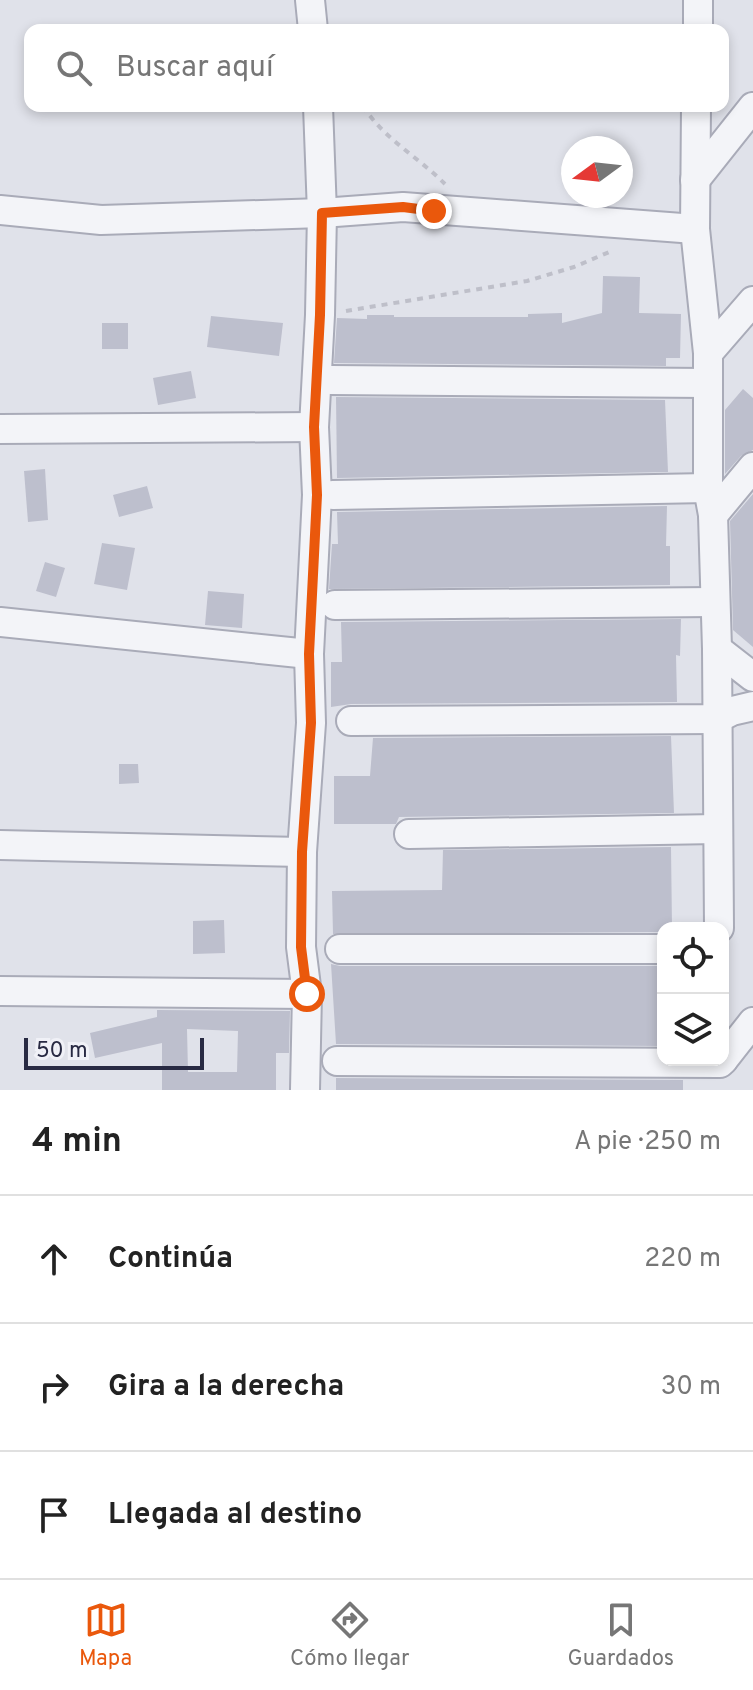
<!DOCTYPE html>
<html lang="es">
<meta charset="utf-8">
<style>
body{margin:0;font-family:Overpass,sans-serif;background:#f6f6f6;color:#222}
.controls{position:absolute;right:24px;bottom:24px;display:grid;overflow:hidden;border-radius:16px;box-shadow:0 4px 12px #0003}
.controls button{width:72px;height:72px;display:grid;place-items:center;padding:0;border:0;border-bottom:2px solid #e0e0e0;background:#fff;color:#222;font:40px sans-serif}
.compass{position:absolute;left:561px;top:136px;width:72px;height:72px;border-radius:50%;background:#fff;box-shadow:0 4px 12px #0003;rotate:255deg}
.scale{position:absolute;left:24px;bottom:20px;width:180px;box-sizing:border-box;padding-left:8px;border:4px solid #282a43;border-top:0;font-size:22px;line-height:28px;white-space:nowrap;color:#282a43;-webkit-text-stroke:6px #f0f1f7;paint-order:stroke}
.stop{position:absolute;width:24px;height:24px;margin:-18px;border:6px solid #ea580c;border-radius:50%;background:#fff}
.stop.end{background:#ea580c;border-color:#fff;box-shadow:0 2px 8px #0008}
.list{margin:0;padding:0;list-style:none}
h2{display:flex;justify-content:space-between;align-items:center;height:104px;margin:0;padding:0 32px;font-size:34px}
h2 small{font-size:26px;font-weight:400;color:#767676}
.list li{display:grid;grid-template-columns:52px 1fr auto;gap:24px;align-items:center;box-sizing:border-box;height:128px;padding:0 32px;border-top:2px solid #e0e0e0}
.list b{display:block;font-size:30px;white-space:nowrap}
.list em{font-size:26px;font-style:normal;color:#767676}
.icon{flex:none;width:44px;height:44px;fill:none;stroke:currentColor;stroke-width:2;stroke-linecap:round;stroke-linejoin:round}
.map{position:relative;flex:none;width:753px;height:1090px;overflow:hidden}
.search{position:absolute;background:#fff;box-shadow:0 4px 12px #0003;left:24px;right:24px;top:24px;height:88px;display:flex;align-items:center;gap:20px;box-sizing:border-box;padding:0 28px;border-radius:16px;color:#767676;font-size:30px}
.sheet{height:488px;background:#fff}
nav{display:flex;justify-content:space-around;align-items:center;box-sizing:border-box;height:112px;border-top:2px solid #e0e0e0;background:#fff;font-size:22px;color:#767676}
nav a{display:grid;justify-items:center;gap:4px}
nav .on{color:#ea580c}
.map>svg:first-child{display:block}
.building{fill:#bdbfcd;fill-rule:evenodd}
.lines{fill:none;stroke-linecap:round;stroke-linejoin:round}
.minor-casing{stroke:#a9abb8;stroke-width:32}
.path{stroke:#bebfc9;stroke-width:4;stroke-dasharray:6 6;stroke-linecap:butt}
.minor{stroke:#f3f4f8;stroke-width:28}
.route{stroke:#ea580c;stroke-width:10}
</style>
<div class="map">
<svg width="753" height="1090" viewBox="0 0 753 1090">
<rect width="100%" height="100%" fill="#e0e2ea"/>
<g class="building">
<path d="M 603,276 L 640,277 L 639,313 L 681,314 L 680,358 L 666,358 L 666,366 L 334,363 L 337,318 L 367,319 L 367,315 L 394,315 L 394,317 L 528,317 L 528,314 L 562,313 L 562,323 L 602,313 Z"/>
<path d="M 211,316 L 283,323 L 279,356 L 207,347 Z"/>
<rect x="102" y="323" width="26" height="26"/>
<path d="M 191,371 L 196,398 L 158,405 L 153,378 Z"/>
<path d="M 743,389 L 753,398 L 753,450 L 741,456 L 725,474 L 725,410 Z"/>
<path d="M 336,397 L 665,400 L 668,472 L 337,478 Z"/>
<path d="M 45,469 L 48,520 L 28,522 L 24,471 Z"/>
<path d="M 147,486 L 153,508 L 119,517 L 113,495 Z"/>
<path d="M 753,494 L 753,647 L 733,630 L 730,521 Z"/>
<path d="M 667,506 L 666,546 L 670,546 L 670,585 L 329,589 L 332,544 L 338,544 L 337,512 Z"/>
<path d="M 102,543 L 135,548 L 127,590 L 94,584 Z"/>
<path d="M 45,562 L 65,568 L 56,597 L 36,591 Z"/>
<path d="M 208,591 L 244,594 L 242,628 L 205,625 Z"/>
<path d="M 681,619 L 680,656 L 676,655 L 677,702 L 351,704 L 331,707 L 331,662 L 342,662 L 341,622 Z"/>
<path d="M 671,736 L 674,813 L 399,817 L 396,824 L 334,824 L 334,776 L 370,776 L 373,738 Z"/>
<path d="M 119,764 L 138,764 L 139,783 L 119,784 Z"/>
<path d="M 671,847 L 672,928 L 663,928 L 663,932 L 333,934 L 332,891 L 442,890 L 443,850 Z"/>
<path d="M 224,920 L 225,953 L 193,954 L 193,921 Z"/>
<path d="M 331,964 L 340,966 L 663,966 L 663,1046 L 336,1044 Z"/>
<path d="M 157,1010 L 290,1011 L 289,1053 L 276,1053 L 276,1090 L 162,1090 L 162,1043 L 95,1058 L 90,1033 L 157,1017 ZM 187,1029 L 238,1031 L 237,1072 L 188,1072 Z"/>
<path d="M 336,1078 L 683,1080 L 683,1090 L 336,1090 Z"/>
</g>
<g class="lines">
<g class="minor-casing">
<g id="minor">
<path d="M 310,0 L 313,30"/>
<path d="M 698,30 L 698,0"/>
<path d="M 696,106 L 695,229 L 708,353 L 708,488 L 713,515 L 717,649 L 719,928"/>
<path d="M 695,180 L 753,107"/>
<path d="M 0,210 L 101,220 L 322,213 L 403,207 L 695,229"/>
<path d="M 708,353 L 753,301"/>
<path d="M 331,380 L 707,383"/>
<path d="M 0,429 L 314,427"/>
<path d="M 333,495 L 708,488"/>
<path d="M 713,515 L 753,467"/>
<path d="M 335,605 L 714,602"/>
<path d="M 0,622 L 309,654"/>
<path d="M 717,649 L 753,677"/>
<path d="M 351,721 L 716,719 L 732,711 L 753,706"/>
<path d="M 409,834 L 718,829"/>
<path d="M 0,845 L 302,852"/>
<path d="M 340,949 L 663,949"/>
<path d="M 0,991 L 307,994"/>
<path d="M 723,1060 L 753,1022"/>
<path d="M 337,1061 L 720,1063 L 723,1060"/>
<path d="M 305,1090 L 307,994 L 301,947 L 302,852 L 311,723 L 309,654 L 317,495 L 314,427 L 320,315 L 322,213 L 318,106"/>
</g>
</g>
<g class="path">
<path d="M 363,106 C 383,138 418,157 445,184"/>
<path d="M 346,311 L 527,281 L 574,267 L 614,250"/>
</g>
<use href="#minor" class="minor"/>
</g>
<g class="lines">
<path class="route" d="M 307,994 L 301,947 L 302,852 L 311,723 L 309,654 L 317,495 L 314,427 L 320,315 L 322,213 L 403,207 L 434,211"/>
</g>
</svg>
<div class="controls">
<button><svg class="icon" aria-label="locate" viewBox="0 0 24 24"><circle cx="12" cy="12" r="6"/><path d="M12 2v4M12 18v4M2 12h4M18 12h4"/></svg></button>
<button><svg class="icon" aria-label="layers" viewBox="0 0 24 24"><path d="M12 4l9 5-9 5-9-5zM3 14l9 5 9-5"/></svg></button>
</div>
<svg class="compass" viewBox="-18 -18 36 36"><path d="M0-13l5 13h-10z" fill="#e53935"/><path d="M0 13l5-13h-10z" fill="#767676"/></svg>
<div class="scale">50 m</div>
<div class="stop" style="left:307px;top:994px"></div>
<div class="stop end" style="left:434px;top:211px"></div>
<div class="search"><svg class="icon" aria-label="search" viewBox="0 0 24 24"><circle cx="10" cy="10" r="6"/><path d="M15 15l6 6"/></svg>Buscar aquí</div>
</div>
<section class="sheet">
<h2>4 min<small>A pie · 250 m</small></h2>
<ul class="list">
<li><svg class="icon" aria-label="ahead" viewBox="0 0 24 24"><path d="M12 20V5M6 11l6-6 6 6"/></svg><div><b>Continúa</b></div><em>220 m</em></li>
<li><svg class="icon" aria-label="right" viewBox="0 0 24 24"><path d="M7 20v-9h11M14 6l5 5-5 5"/></svg><div><b>Gira a la derecha</b></div><em>30 m</em></li>
<li><svg class="icon" aria-label="arrive" viewBox="0 0 24 24"><path d="M6 21V4h12l-3 4 3 4H6"/></svg><div><b>Llegada al destino</b></div></li>
</ul>
</section>
<nav>
<a class="on"><svg class="icon" aria-label="map" viewBox="0 0 24 24"><path d="M3 6l6-2 6 2 6-2v14l-6 2-6-2-6 2zM9 4v14M15 6v14"/></svg>Mapa</a>
<a><svg class="icon" aria-label="directions" viewBox="0 0 24 24"><path d="M12 3l9 9-9 9-9-9zM9 14v-3h6M13 9l2 2-2 2"/></svg>Cómo llegar</a>
<a><svg class="icon" aria-label="saved" viewBox="0 0 24 24"><path d="M7 4h10v16l-5-4-5 4z"/></svg>Guardados</a>
</nav>
